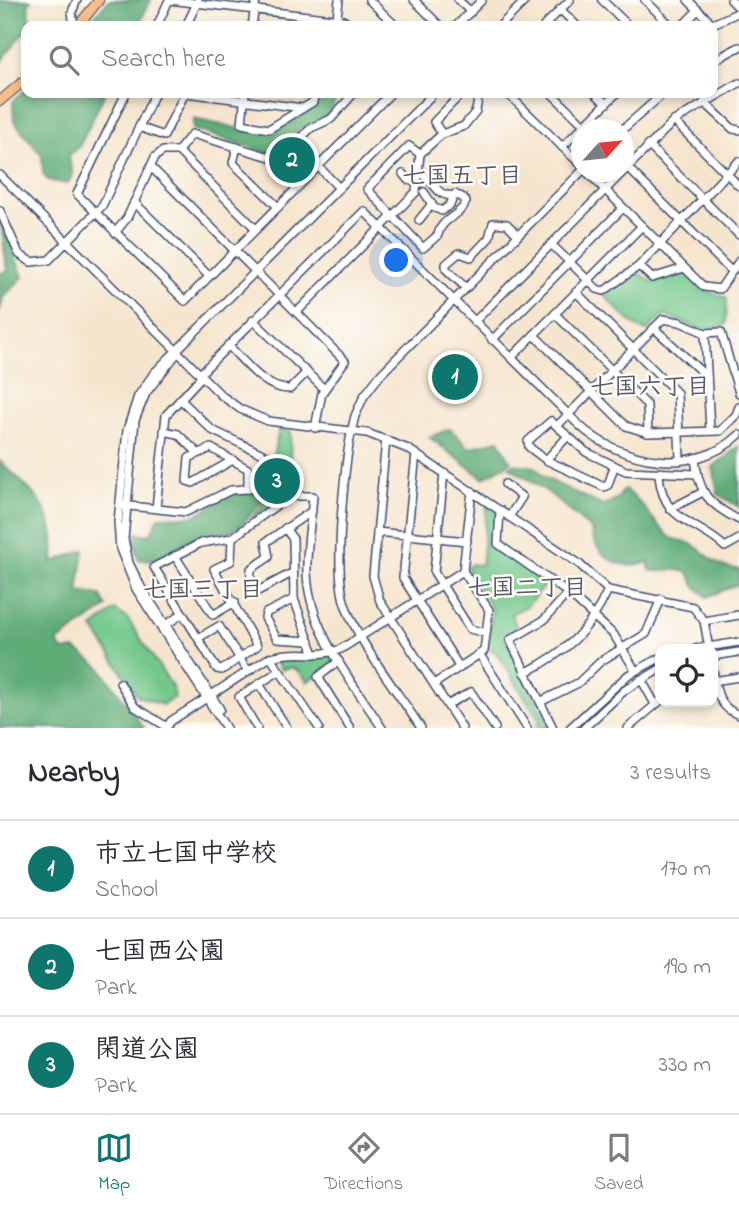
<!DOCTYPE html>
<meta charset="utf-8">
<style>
body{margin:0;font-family:"Indie Flower","Klee One",sans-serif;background:#f7f7f7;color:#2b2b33}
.controls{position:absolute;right:21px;bottom:21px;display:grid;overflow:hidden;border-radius:14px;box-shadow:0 4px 10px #0003}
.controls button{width:63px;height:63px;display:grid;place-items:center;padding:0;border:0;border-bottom:2px solid #e1e1e2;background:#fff;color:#2b2b33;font:35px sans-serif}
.compass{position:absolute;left:571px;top:119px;width:63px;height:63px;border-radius:50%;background:#fff;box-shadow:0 4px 10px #0003;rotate:63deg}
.you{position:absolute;left:397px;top:261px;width:24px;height:24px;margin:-18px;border:5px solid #fff;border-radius:50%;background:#1a73e8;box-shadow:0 0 0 10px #1a73e833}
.badge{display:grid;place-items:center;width:46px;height:46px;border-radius:50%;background:#0f766e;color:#fff;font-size:23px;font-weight:700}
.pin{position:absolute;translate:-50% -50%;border:4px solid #fff;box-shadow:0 2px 7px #0006}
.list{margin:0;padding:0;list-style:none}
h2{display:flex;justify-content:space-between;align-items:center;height:91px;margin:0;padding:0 28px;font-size:30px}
h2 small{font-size:23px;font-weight:400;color:#7c7c81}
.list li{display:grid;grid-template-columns:46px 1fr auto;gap:21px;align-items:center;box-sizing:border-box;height:98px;padding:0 28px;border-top:2px solid #e1e1e2}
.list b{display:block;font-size:26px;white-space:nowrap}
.list p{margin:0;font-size:23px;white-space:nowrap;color:#7c7c81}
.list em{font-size:23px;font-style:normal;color:#7c7c81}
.icon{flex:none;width:38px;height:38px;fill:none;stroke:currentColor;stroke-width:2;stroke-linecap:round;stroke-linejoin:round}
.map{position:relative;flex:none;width:739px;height:728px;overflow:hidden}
.search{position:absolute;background:#fff;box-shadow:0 4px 10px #0003;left:21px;right:21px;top:21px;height:77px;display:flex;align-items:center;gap:18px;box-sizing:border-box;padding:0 24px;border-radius:14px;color:#7c7c81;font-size:26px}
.sheet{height:385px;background:#fff}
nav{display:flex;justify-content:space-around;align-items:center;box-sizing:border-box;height:98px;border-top:2px solid #e1e1e2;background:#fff;font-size:19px;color:#7c7c81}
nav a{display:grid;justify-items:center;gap:4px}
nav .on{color:#0f766e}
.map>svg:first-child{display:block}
.green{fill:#73c78b;stroke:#477b74;stroke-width:2}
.forest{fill:#5eac77;stroke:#3c6e6a;stroke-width:2}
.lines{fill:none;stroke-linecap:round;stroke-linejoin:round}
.minor-casing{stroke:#3c4a6f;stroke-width:10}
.major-casing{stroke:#3c4a6f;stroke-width:11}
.minor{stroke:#fff;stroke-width:7}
.major{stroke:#f8bd89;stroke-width:9}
.labels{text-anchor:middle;stroke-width:5;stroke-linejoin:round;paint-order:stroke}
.neighbourhood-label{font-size:24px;font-weight:bold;fill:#58576a;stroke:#fdfcf7}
</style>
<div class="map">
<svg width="739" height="728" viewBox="0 0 739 728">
<rect width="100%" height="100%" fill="#fdfcf7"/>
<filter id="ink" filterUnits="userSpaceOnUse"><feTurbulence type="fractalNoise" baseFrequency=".0143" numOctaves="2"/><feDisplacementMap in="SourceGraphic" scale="14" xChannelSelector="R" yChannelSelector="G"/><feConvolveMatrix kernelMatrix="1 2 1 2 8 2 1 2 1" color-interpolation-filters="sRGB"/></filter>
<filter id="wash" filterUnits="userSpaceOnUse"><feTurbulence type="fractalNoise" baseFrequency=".00686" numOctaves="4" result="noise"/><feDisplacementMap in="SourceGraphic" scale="28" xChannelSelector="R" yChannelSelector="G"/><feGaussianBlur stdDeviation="1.57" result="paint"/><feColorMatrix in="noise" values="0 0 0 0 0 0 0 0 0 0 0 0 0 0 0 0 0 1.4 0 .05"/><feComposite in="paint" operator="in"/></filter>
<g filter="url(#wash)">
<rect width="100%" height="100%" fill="#f6e5ce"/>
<g class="green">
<path d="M 287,143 L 312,165 L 300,180 L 272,154 Z"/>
<path d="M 638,272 L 652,282 L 686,272 L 706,291 L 727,298 L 726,325 L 706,331 L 663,315 L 647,331 C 631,326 616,307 604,295 Z"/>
<path d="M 279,430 L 291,432 L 289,492 L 251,520 L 262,504 L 262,491 L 265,491 Z"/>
<path d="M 487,505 L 497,513 L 494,546 L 547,582 L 527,606 L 511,614 L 518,630 L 505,638 L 550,728 L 539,728 L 536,725 L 540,721 L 496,652 L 487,648 L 492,610 L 467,568 L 471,564 L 481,565 Z"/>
<path d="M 115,610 L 127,618 L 173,688 L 175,697 L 162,705 L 138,696 L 93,628 Z"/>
<path d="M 331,654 L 335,661 L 307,682 C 300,671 295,664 281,670 L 275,659 Z"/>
</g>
<g class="forest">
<path d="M 0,0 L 31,0 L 28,6 L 31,23 L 0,64 Z"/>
<path d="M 108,0 L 151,0 L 138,26 L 87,26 Z"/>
<path d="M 26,89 L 26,93 L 105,93 L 79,147 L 69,155 C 69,167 77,173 67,184 L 48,180 L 43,174 L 42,156 L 14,121 L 13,101 Z"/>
<path d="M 318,93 L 336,93 C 334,120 315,119 295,132 C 286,138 279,147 269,153 L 193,129 L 193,119 L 271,135 L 315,105 Z"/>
<path d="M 0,216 L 23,277 L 3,297 L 0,312 L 0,274 L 7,270 Z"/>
<path d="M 450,429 L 469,448 L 499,440 L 511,462 L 483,478 L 429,437 Z"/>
<path d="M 739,446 L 739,507 L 718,494 L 713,467 Z"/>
<path d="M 0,461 C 35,495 58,509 53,562 L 84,550 L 78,592 L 100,595 L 107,607 L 57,642 L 63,651 L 75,649 L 99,666 L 144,728 L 0,728 Z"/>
<path d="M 515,464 L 535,467 L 545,478 L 603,506 L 618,498 L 624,489 C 643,501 653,523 670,537 C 676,541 685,540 691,544 C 711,555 713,568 739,569 L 739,584 L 707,597 L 695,586 L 689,573 C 670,565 666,575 650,570 L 648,562 C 624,573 594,557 591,529 L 549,493 L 510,467 Z"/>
<path d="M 261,492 C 261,504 259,502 253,511 C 236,535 230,533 202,536 C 193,537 165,552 159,559 L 139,560 L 133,538 L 136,533 L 150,535 L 159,517 L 193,516 L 232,494 Z"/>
</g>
</g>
<g filter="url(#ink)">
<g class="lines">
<g class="minor-casing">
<g id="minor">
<path d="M 369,0 L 396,26"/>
<path d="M 414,0 L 440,26"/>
<path d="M 458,0 L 471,12"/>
<path d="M 602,0 L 629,26"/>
<path d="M 645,0 L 671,26"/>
<path d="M 688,0 L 698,10"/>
<path d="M 731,0 L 739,8"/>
<path d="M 560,9 L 577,26"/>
<path d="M 74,26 L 72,12 L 77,0"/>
<path d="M 157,26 L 169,0 L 343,20 L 353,26"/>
<path d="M 186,26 L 198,1"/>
<path d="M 252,26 L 256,0"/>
<path d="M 336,26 L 339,0"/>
<path d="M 456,26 L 482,0"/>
<path d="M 500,26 L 526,0"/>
<path d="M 544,26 L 570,0"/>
<path d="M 682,26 L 698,10 L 713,24 L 739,12"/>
<path d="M 713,61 L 739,47"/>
<path d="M 126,93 L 77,194 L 185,301 L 391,93"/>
<path d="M 186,93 L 303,108"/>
<path d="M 245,93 L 242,124 L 269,129 L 313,102 L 315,93"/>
<path d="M 507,93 L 582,166"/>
<path d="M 551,93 L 584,125"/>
<path d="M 595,93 L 606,104"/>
<path d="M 704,102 L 733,129 L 739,130"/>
<path d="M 674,121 L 739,186"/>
<path d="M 139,127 L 164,136 L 185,93"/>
<path d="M 622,130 L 664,93"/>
<path d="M 442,134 L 434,122 L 462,93"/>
<path d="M 648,145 L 739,235"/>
<path d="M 237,147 L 233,163 L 278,207"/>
<path d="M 562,147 L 617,93"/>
<path d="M 178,151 L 256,229"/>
<path d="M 151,167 L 345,361 L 322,393 L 315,428"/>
<path d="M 627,167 L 730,270"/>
<path d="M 624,171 L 674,121 L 739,83"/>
<path d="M 587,172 L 704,287 L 720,289 L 739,261"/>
<path d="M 403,174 L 408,180 L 419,183"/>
<path d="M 419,174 C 432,176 434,192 446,195 C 455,197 461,192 466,202 C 460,217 441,218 438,235 L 423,248 L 367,189 L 409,146 L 420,154"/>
<path d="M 0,175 L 221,395 L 240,409 L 268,421 L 367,433 L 408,449 L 578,563 L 608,590 L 693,607 L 704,621 L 709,649"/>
<path d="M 339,188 L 296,143 L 311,128 L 331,119 L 354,93"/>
<path d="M 134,202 L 209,276"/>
<path d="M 430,206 L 442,211 L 450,205 L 455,194"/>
<path d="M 0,211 L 19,254 L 31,262 L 49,260 L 102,206 L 155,93"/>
<path d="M 419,220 L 432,204 L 424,192"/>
<path d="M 115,233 L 127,218 L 155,157 L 163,151 L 178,151 L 192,134 L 270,157 L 299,186"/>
<path d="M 551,244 L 597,289 L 604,291 L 639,266 L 739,161"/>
<path d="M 639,266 L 652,278 L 684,268"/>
<path d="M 466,288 L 446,269 L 446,264 L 459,253 L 471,257 L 489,238 L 493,223 L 507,224 L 518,235"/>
<path d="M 576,292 L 677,393 L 680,458"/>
<path d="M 297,312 L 416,192 L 420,154 L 442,134 L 464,126 L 476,111 L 479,93"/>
<path d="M 555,314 L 647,405 L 648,433"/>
<path d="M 253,320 L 324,389"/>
<path d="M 474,322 L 623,172"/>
<path d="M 654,328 L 707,377"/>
<path d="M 705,333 L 710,431"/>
<path d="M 534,335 L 626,426 L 648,433 L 720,431 L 736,415 L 739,407"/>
<path d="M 492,340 L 623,208"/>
<path d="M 228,345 C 245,362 265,390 290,389 L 307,372"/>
<path d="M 178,352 L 146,393 L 135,420 L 124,539 L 129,563 L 141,587 L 220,709"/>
<path d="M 511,358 L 642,226"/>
<path d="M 200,374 L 364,211 L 578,424 C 620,464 695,477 739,435"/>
<path d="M 557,426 L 663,319 L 680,322 L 705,333 L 721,332 L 739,393"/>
<path d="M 164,431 L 178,434 L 198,453"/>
<path d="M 386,440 L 373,576 L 380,601 L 462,728"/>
<path d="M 416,454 L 403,578 L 460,668"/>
<path d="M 695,458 C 699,494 708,504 739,520"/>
<path d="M 233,460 L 193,483 L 187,481 L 189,458 L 211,448 L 248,469 L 248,489"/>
<path d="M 546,460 L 567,437"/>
<path d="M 614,467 L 608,485 L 604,487 L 546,460 L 529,447 L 528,441 L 551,421 L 586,452 L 626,471 L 697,474"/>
<path d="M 444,473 L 434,572 L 470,629 L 486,633"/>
<path d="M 659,475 C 663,523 696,520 725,547 L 739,539"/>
<path d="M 505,484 L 522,497 L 509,517"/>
<path d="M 120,505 L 186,512 L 231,490 L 263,488 L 269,457 L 212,430 L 180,399"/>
<path d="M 156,508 L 166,415 L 202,376"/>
<path d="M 670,509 L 703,492"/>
<path d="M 500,510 L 498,544 L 568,593 L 614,635 L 635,670"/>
<path d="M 285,528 L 293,539 L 294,599 L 314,654"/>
<path d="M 377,532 L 467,541"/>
<path d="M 232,538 L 231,561 L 214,569 L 257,646 L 222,670 L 217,669 L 154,567 L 201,543 L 232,538 L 289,496 L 313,496 C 311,521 306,547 307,573 C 309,631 352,681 382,728"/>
<path d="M 175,556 L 213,615 L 235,602"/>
<path d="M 292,573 L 256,592 L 250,587 L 251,569 L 269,557 L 266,542 L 312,511"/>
<path d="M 294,599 L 266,613 L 265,618 L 277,639 L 310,641"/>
<path d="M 704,621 L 739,615"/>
<path d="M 166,625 L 182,614"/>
<path d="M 198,638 L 219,626 L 248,671"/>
<path d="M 695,649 L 739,642"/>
<path d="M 480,655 L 527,728"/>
<path d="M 713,656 L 739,652"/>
<path d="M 270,657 L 319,728"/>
<path d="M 339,661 L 318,677 L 350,728"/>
<path d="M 713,669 C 716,689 717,707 739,715"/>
<path d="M 525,673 C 566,652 589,632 608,590"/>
<path d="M 641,679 L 655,704"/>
<path d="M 713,681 L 739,677"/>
<path d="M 120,683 L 135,707 L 167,727"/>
<path d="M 259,684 L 287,728"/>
<path d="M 434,684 L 484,651 L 489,610 L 463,571 L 472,491"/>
<path d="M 540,702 L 578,683 L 601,661 L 646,634 L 661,599"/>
<path d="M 447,705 L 471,692 L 495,728"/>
<path d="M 166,728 L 171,721 L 267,659 C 290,648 317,659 341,649 L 463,571"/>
<path d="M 226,728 L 136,589 L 120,549 L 118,522 L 127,430 L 138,396 L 154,373 L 434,93"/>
<path d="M 257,728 L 239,697 L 279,671"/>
<path d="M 421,728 C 398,692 358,643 345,604 C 333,569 345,453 355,416 L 364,396 L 381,374 L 582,171"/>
<path d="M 553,728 L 510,640 L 544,620 L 568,593"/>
<path d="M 570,728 L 628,675 L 660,658"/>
<path d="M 584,728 L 625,690 L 660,669"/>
<path d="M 628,728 L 660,701"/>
</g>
</g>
<g class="major-casing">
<g id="major">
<path d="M 78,26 L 99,0"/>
<path d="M 0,101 L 26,79"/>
</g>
</g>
<use href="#minor" class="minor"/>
<use href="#major" class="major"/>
</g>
</g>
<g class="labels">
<g class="neighbourhood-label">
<text x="462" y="183">七国五丁目</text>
<text x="650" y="394">七国六丁目</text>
<text x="527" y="595">七国二丁目</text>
<text x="203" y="597">七国三丁目</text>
</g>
</g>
</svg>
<div class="controls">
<button><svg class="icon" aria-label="locate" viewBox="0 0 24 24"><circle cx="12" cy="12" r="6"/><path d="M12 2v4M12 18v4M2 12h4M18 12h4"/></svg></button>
</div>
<svg class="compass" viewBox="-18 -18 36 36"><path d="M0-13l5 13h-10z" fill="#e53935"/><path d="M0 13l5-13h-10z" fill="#7c7c81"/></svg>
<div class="you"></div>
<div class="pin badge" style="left:455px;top:377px">1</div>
<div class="pin badge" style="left:292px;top:160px">2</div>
<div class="pin badge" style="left:277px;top:481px">3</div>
<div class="search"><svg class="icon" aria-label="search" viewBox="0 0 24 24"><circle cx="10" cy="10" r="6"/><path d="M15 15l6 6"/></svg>Search here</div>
</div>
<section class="sheet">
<h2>Nearby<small>3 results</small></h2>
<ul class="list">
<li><span class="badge">1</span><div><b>市立七国中学校</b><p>School</p></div><em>170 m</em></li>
<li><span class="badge">2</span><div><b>七国西公園</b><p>Park</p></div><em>190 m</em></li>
<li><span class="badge">3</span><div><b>閑道公園</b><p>Park</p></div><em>330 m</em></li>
</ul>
</section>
<nav>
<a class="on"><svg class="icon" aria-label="map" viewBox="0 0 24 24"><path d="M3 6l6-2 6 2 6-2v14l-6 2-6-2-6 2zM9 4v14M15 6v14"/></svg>Map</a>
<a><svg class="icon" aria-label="directions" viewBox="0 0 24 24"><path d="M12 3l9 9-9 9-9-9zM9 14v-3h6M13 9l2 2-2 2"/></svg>Directions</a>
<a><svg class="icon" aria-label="saved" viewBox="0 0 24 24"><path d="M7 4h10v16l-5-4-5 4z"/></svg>Saved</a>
</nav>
